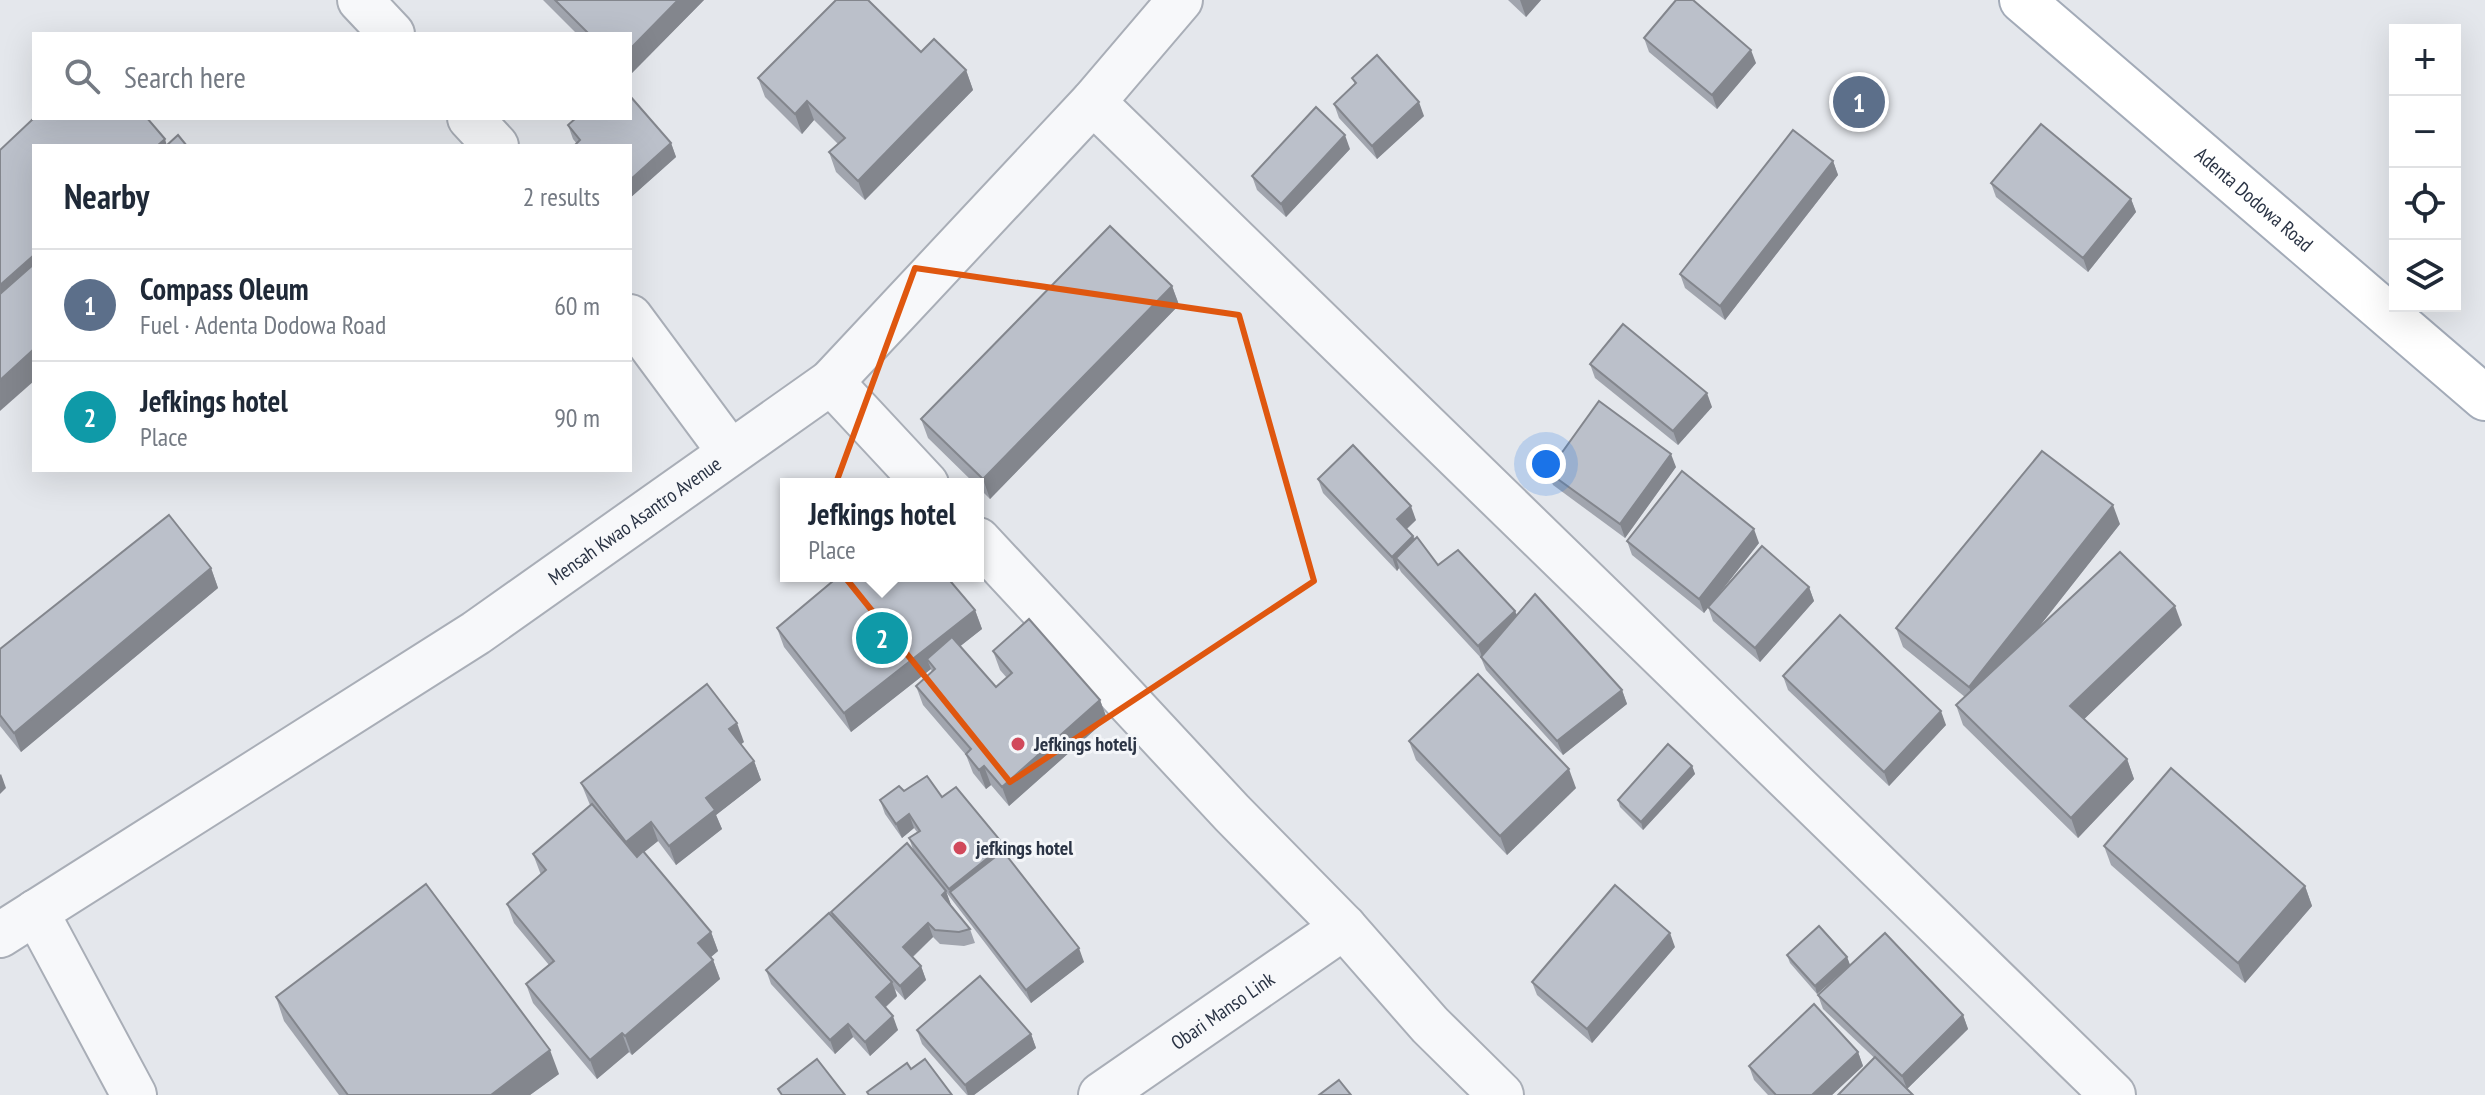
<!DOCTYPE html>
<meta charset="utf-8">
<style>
body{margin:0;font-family:"PT Sans Narrow",sans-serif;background:#f6f6f7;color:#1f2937}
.controls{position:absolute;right:24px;top:24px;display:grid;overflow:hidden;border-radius:0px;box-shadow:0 8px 32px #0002}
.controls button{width:72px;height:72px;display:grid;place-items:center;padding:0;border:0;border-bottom:2px solid #e0e1e3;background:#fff;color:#1f2937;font:40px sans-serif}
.you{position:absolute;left:1546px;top:464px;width:28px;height:28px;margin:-20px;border:6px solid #fff;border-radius:50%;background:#1a73e8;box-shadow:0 0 0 12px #1a73e833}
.badge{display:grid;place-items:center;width:52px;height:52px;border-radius:50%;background:#0f766e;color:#fff;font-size:26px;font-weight:700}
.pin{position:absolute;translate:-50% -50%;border:4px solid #fff;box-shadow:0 2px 8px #0006}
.popup{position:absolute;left:780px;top:478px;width:204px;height:104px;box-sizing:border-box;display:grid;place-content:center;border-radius:0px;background:#fff;filter:drop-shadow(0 2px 6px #0005);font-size:26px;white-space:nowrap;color:#747a83}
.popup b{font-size:30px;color:#1f2937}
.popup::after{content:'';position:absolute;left:50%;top:100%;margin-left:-16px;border:16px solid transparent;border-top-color:#fff}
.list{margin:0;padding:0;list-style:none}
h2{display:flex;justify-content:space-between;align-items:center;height:104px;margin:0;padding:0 32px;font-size:34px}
h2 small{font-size:26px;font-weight:400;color:#747a83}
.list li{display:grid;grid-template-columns:52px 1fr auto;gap:24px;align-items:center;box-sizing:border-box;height:112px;padding:0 32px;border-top:2px solid #e0e1e3}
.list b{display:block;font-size:30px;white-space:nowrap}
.list p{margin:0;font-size:26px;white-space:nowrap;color:#747a83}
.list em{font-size:26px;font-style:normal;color:#747a83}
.icon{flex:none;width:44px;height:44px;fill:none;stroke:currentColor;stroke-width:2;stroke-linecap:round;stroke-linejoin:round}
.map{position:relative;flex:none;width:2485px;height:1095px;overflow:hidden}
.search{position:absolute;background:#fff;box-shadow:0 8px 32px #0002;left:32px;top:32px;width:600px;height:88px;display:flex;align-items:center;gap:20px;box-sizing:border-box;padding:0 28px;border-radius:0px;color:#747a83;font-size:30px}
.panel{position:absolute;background:#fff;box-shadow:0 8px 32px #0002;left:32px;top:144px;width:600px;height:328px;border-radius:0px}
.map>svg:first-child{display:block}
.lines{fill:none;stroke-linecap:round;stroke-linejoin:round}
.street-casing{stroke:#a9aeb7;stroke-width:48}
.primary-casing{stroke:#a3abb8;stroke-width:48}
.street{stroke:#f7f8fa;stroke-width:44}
.primary{stroke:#fff;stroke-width:44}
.wall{fill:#a1a5ae}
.shaded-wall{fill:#83868d}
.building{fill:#bbc0ca;stroke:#83868d;stroke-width:2}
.marked{fill:none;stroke:#df570f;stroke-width:6;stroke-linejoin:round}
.poi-dot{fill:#d1495b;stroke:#f4f6f9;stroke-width:3}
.labels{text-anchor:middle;stroke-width:6;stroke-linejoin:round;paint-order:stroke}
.street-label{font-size:20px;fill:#2b3445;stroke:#f4f6f9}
.poi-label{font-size:20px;font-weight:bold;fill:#2b3445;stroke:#f4f6f9;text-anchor:start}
</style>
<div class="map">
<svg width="2485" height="1095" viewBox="0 0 2485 1095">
<rect width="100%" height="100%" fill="#e4e7ec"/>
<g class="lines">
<g class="street-casing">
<g id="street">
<path d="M 360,0 L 392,34"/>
<path d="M 1093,102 L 2113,1095"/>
<path d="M 470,118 L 496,146"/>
<path d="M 630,317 L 730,452"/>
<path d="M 831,382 L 926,484"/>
<path d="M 978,540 L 1232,813 L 1344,927 L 1430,1025 L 1501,1095"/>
<path d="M 36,912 L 134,1095"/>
<path id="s1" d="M 0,935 L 476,633 L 831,382 L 1093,102 L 1180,0"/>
<path id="s2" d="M 1101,1095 L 1344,927"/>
</g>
</g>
<g class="primary-casing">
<g id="primary">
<path id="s3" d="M 2022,0 L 2485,398"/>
</g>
</g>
<use href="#street" class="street"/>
<use href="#primary" class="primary"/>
</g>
<g class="wall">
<path d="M 543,0 L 704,0 L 630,75 L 630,34 L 577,34 Z"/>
<path d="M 1508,0 L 1541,0 L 1526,17 Z"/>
<path d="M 1644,38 L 1756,63 L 1717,109 L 1649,52 Z"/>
<path d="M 921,52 L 966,70 L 973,90 L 865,200 L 836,172 L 829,152 L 838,144 L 814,120 L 802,134 L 765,97 L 758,78 Z"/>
<path d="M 1352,78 L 1424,116 L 1377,159 L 1339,118 L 1334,104 L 1355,84 Z"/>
<path d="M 568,125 L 671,143 L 676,157 L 630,198 L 630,146 L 577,144 L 573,139 Z"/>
<path d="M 1350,149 L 1286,217 L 1257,190 L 1252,176 Z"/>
<path d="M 1833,161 L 1838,175 L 1725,320 L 1685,288 L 1680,274 Z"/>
<path d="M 1991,183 L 2131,199 L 2136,212 L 2088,272 L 1996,197 Z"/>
<path d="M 1172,286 L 1179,305 L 990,499 L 978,487 L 978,484 L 975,484 L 928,438 L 921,419 Z"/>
<path d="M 1590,364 L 1712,407 L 1678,445 L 1595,378 Z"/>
<path d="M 1676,467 L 1625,538 L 1553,485 L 1548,472 Z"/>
<path d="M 1318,479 L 1416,520 L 1407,529 L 1438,565 L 1515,611 L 1517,615 L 1622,690 L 1627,704 L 1563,755 L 1486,670 L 1481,658 L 1401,572 L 1399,568 L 1397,571 L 1323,493 Z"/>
<path d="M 2120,524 L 2035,632 L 2182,625 L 2084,719 L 2127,759 L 2134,779 L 2078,838 L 1963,725 L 1956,705 L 1965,697 L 1903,647 L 1896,628 Z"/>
<path d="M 1627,541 L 1759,543 L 1710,605 L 1809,587 L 1814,601 L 1760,662 L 1713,621 L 1708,607 L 1704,613 L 1632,555 Z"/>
<path d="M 211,568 L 218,588 L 21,752 L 0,726 L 0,649 Z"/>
<path d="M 975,610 L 982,629 L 960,646 L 996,687 L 1007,678 L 1000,670 L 993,651 L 1100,700 L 1107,719 L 1009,806 L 991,785 L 986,789 L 973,773 L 966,755 L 923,705 L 916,686 L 932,672 L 931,669 L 851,732 L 784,647 L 777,628 Z"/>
<path d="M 1783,676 L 1946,725 L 1889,786 L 1788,690 Z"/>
<path d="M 1409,741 L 1576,788 L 1507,855 L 1416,760 Z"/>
<path d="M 744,742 L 741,744 L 754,761 L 761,780 L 716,815 L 722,829 L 676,865 L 658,841 L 644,852 L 711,932 L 718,951 L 711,957 L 713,960 L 720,979 L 632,1055 L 629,1052 L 597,1079 L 533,1003 L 526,984 L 549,965 L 514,923 L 507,904 L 541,875 L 533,854 L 590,805 L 581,783 Z"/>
<path d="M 1692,766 L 1695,774 L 1643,830 L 1620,807 L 1618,800 Z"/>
<path d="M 904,791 L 942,797 L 1004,845 L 1008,857 L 1084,962 L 1031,1003 L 946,892 L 951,905 L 970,929 L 975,943 L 964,946 L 940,944 L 933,937 L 913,957 L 921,966 L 926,980 L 905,1000 L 895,989 L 897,996 L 885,1008 L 898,1030 L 870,1056 L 853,1037 L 835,1054 L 771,984 L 766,970 L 833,918 L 831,912 L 914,852 L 909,838 L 917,832 L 914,828 L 902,838 L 885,814 L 880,800 Z"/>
<path d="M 2104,846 L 2305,886 L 2312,906 L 2245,983 L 2111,865 Z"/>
<path d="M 1675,947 L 1592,1043 L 1537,995 L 1532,982 Z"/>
<path d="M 1787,955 L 1847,957 L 1850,965 L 1817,994 L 1790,963 Z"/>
<path d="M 1818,995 L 1963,1015 L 1968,1029 L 1907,1089 L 1823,1009 Z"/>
<path d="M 276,997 L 559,1074 L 530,1095 L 339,1095 L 284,1021 Z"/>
<path d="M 917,1030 L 1031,1034 L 1036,1048 L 974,1095 L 967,1095 L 922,1044 Z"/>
<path d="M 1858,1052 L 1863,1066 L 1832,1095 L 1768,1095 L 1754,1080 L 1749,1066 Z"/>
</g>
<g class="shaded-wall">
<path d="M 678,0 L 704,0 L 630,75 L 630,49 Z"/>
<path d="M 1520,0 L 1541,0 L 1526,17 Z"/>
<path d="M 1751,50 L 1756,63 L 1717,109 L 1712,95 Z"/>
<path d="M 966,70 L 973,90 L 865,200 L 858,181 Z"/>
<path d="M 807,101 L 814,120 L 802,134 L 795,114 Z"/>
<path d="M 1419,102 L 1424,116 L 1377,159 L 1372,146 Z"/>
<path d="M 1345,135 L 1350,149 L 1286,217 L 1281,204 Z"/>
<path d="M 165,139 L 167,146 L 157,146 Z"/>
<path d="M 671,143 L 676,157 L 630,198 L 630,180 Z"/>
<path d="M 1833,161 L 1838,175 L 1725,320 L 1720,306 Z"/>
<path d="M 2131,199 L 2136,212 L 2088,272 L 2083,258 Z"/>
<path d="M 34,255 L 34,280 L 0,310 L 0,285 Z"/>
<path d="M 1172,286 L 1179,305 L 990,499 L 983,479 Z"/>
<path d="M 34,349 L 34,381 L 0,411 L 0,380 Z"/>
<path d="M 1707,393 L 1712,407 L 1678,445 L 1673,431 Z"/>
<path d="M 1671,454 L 1676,467 L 1625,538 L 1620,524 Z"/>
<path d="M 2113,505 L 2120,524 L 1976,707 L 1969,687 Z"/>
<path d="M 1411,506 L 1416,520 L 1402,533 L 1397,519 Z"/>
<path d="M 1754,529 L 1759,543 L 1704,613 L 1699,599 Z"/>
<path d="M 1413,536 L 1418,550 L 1396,558 L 1399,568 L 1397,571 L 1392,557 Z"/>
<path d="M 211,568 L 218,588 L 21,752 L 14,733 Z"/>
<path d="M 1809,587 L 1814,601 L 1760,662 L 1755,648 Z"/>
<path d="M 2175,606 L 2182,625 L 2077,726 L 2070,706 Z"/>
<path d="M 975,610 L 982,629 L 934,667 L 927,659 L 931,669 L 851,732 L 844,713 Z"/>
<path d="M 1515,611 L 1520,624 L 1483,659 L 1478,646 Z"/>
<path d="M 1622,690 L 1627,704 L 1563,755 L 1557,741 Z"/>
<path d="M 1100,700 L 1107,719 L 1009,806 L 1002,787 Z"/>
<path d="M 1941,711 L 1946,725 L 1889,786 L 1884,772 Z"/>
<path d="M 737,723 L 744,742 L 736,748 L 729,729 Z"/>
<path d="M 2127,759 L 2134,779 L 2078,838 L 2071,818 Z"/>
<path d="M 754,761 L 761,780 L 716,815 L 722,829 L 676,865 L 669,846 L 706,798 Z"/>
<path d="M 984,766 L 991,785 L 986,789 L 979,770 Z"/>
<path d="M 1692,766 L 1695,774 L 1643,830 L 1641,822 Z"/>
<path d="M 1569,769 L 1576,788 L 1507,855 L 1500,836 Z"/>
<path d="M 1,774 L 6,788 L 0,794 L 0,775 Z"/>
<path d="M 909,814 L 914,828 L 902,838 L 896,824 Z"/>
<path d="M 651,822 L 658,841 L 633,861 L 626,842 Z"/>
<path d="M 1004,845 L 1009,858 L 950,892 L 949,889 Z"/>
<path d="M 2305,886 L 2312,906 L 2245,983 L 2238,963 Z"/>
<path d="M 946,891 L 951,905 L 942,895 Z"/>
<path d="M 928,923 L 933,937 L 908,961 L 903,947 Z"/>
<path d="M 711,932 L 718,951 L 705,962 L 698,943 Z"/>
<path d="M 1670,933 L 1675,947 L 1592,1043 L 1587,1029 Z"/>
<path d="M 1079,948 L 1084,962 L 1031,1003 L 1026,990 Z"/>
<path d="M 1847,957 L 1850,965 L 1817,994 L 1815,986 Z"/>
<path d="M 713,960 L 720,979 L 632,1055 L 625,1036 Z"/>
<path d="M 921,966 L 926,980 L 905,1000 L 900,986 Z"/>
<path d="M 892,982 L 897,996 L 881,1011 L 876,997 Z"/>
<path d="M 1963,1015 L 1968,1029 L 1907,1089 L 1902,1076 Z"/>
<path d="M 893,1016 L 898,1030 L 870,1056 L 865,1042 Z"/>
<path d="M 848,1024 L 853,1037 L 835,1054 L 830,1040 Z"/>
<path d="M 622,1033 L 629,1052 L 597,1079 L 590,1060 Z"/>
<path d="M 1031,1034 L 1036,1048 L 974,1095 L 968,1095 L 965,1085 Z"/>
<path d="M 550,1050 L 559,1074 L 530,1095 L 491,1095 Z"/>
<path d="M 1858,1052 L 1863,1066 L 1832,1095 L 1812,1095 Z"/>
</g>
<g class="building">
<path d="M 555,0 L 678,0 L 630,49 L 630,34 L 589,34 Z"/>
<path d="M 836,0 L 868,0 L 921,52 L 934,39 L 966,70 L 858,181 L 829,152 L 845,138 L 807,101 L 795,114 L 758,78 Z"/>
<path d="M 1676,0 L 1693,0 L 1751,50 L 1712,95 L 1644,38 Z"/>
<path d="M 1377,55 L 1419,102 L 1372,146 L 1334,104 L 1356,83 L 1352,78 Z"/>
<path d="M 630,96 L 671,143 L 630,180 L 630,146 L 574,146 L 580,140 L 568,125 L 576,118 L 630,118 Z"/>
<path d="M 1316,107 L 1345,135 L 1281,204 L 1252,176 Z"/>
<path d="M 34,118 L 147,118 L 165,139 L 157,146 L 34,146 L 34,255 L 0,285 L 0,150 Z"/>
<path d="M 2041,124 L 2131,199 L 2083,258 L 1991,183 Z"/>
<path d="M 1793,130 L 1833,161 L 1720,306 L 1680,274 Z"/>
<path d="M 178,135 L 187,146 L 166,146 Z"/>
<path d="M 1110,226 L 1172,286 L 983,479 L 921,419 Z"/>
<path d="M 34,264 L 34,349 L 0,380 L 0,294 Z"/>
<path d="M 1623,324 L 1707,393 L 1673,431 L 1590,364 Z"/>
<path d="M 1599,401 L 1671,454 L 1620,524 L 1548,472 Z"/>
<path d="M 1353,445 L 1411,506 L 1397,519 L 1413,536 L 1392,557 L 1318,479 Z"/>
<path d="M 2042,451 L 2113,505 L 1969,687 L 1896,628 Z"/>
<path d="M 1682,471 L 1754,529 L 1699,599 L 1627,541 Z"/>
<path d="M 169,515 L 211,568 L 14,733 L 0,715 L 0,649 Z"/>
<path d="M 1417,537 L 1438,565 L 1458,550 L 1515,611 L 1478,646 L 1396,558 Z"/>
<path d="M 1762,546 L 1809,587 L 1755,648 L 1708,607 Z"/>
<path d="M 2120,552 L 2175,606 L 2070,706 L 2127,759 L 2071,818 L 1956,705 Z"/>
<path d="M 839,576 L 946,576 L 975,610 L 844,713 L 777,628 Z"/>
<path d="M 1535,594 L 1622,690 L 1557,741 L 1481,657 Z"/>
<path d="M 1840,615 L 1941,711 L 1884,772 L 1783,676 Z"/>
<path d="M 1029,619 L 1100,700 L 1002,787 L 984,766 L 979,770 L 966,754 L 971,749 L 916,686 L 935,669 L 927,659 L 952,637 L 996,687 L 1012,673 L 993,651 Z"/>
<path d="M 1478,674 L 1569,769 L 1500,836 L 1409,741 Z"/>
<path d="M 707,684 L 737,723 L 729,729 L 754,761 L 706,798 L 715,810 L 669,846 L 651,822 L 626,842 L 581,783 Z"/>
<path d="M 1668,744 L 1692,766 L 1641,822 L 1618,800 Z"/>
<path d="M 2171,768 L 2305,886 L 2238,963 L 2104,846 Z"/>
<path d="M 927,776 L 942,797 L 956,787 L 1004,845 L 949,889 L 909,838 L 920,831 L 909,814 L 896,824 L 880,800 L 899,786 L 904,791 Z"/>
<path d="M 592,804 L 637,857 L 643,851 L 711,932 L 698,943 L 713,960 L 625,1036 L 622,1033 L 590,1060 L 526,984 L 554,961 L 507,904 L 546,870 L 533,854 Z"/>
<path d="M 907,843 L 946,891 L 942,895 L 970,929 L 959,932 L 935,930 L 928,923 L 903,947 L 921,966 L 900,986 L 831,912 Z"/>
<path d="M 1003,851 L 1079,948 L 1026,990 L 950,892 Z"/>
<path d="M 426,884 L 550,1050 L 491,1095 L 348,1095 L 276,997 Z"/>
<path d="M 1615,885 L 1670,933 L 1587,1029 L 1532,982 Z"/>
<path d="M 829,913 L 892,982 L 876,997 L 893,1016 L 865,1042 L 848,1024 L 830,1040 L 766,970 Z"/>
<path d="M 1819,926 L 1847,957 L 1815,986 L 1787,955 Z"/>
<path d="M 1885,933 L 1963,1015 L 1902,1076 L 1818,995 Z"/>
<path d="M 980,976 L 1031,1034 L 965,1085 L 917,1030 Z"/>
<path d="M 1814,1004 L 1858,1052 L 1812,1095 L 1776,1095 L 1749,1066 Z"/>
<path d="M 1875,1057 L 1913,1095 L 1838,1095 Z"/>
<path d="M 817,1059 L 845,1095 L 782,1095 L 778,1089 Z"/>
<path d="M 925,1059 L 952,1095 L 869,1095 L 867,1092 L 907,1063 L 911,1069 Z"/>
<path d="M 1339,1080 L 1351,1095 L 1319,1095 Z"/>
</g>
<path class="marked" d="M 915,268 L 1239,315 L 1314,581 L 1010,782 L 815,540 Z"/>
<g class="poi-dot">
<circle cx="1018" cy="744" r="8"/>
<circle cx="960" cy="848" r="8"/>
</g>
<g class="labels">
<g class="street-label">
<text dy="7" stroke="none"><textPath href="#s3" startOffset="306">Adenta Dodowa Road</textPath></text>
<text dy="7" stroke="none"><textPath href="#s1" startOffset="758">Mensah Kwao Asantro Avenue</textPath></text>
<text dy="7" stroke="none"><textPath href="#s2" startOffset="148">Obari Manso Link</textPath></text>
</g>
<g class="poi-label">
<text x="1034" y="751">Jefkings hotelj</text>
<text x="976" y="855">jefkings hotel</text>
</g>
</g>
</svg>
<div class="controls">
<button>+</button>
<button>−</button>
<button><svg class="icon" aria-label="locate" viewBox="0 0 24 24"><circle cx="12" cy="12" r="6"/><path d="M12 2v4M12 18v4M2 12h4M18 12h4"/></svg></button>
<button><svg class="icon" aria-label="layers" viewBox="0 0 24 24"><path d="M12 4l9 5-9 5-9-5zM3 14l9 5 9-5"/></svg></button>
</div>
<div class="you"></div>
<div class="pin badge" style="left:1859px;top:102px;background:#5c6f8a">1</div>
<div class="pin badge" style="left:882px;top:638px;background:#0f9aa8">2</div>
<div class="popup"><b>Jefkings hotel</b>Place</div>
<div class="search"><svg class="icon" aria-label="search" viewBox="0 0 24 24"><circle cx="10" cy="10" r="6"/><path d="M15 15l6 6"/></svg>Search here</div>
<section class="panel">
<h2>Nearby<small>2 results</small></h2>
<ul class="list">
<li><span class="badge" style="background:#5c6f8a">1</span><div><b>Compass Oleum</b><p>Fuel · Adenta Dodowa Road</p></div><em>60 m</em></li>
<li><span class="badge" style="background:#0f9aa8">2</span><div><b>Jefkings hotel</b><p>Place</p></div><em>90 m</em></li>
</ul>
</section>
</div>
